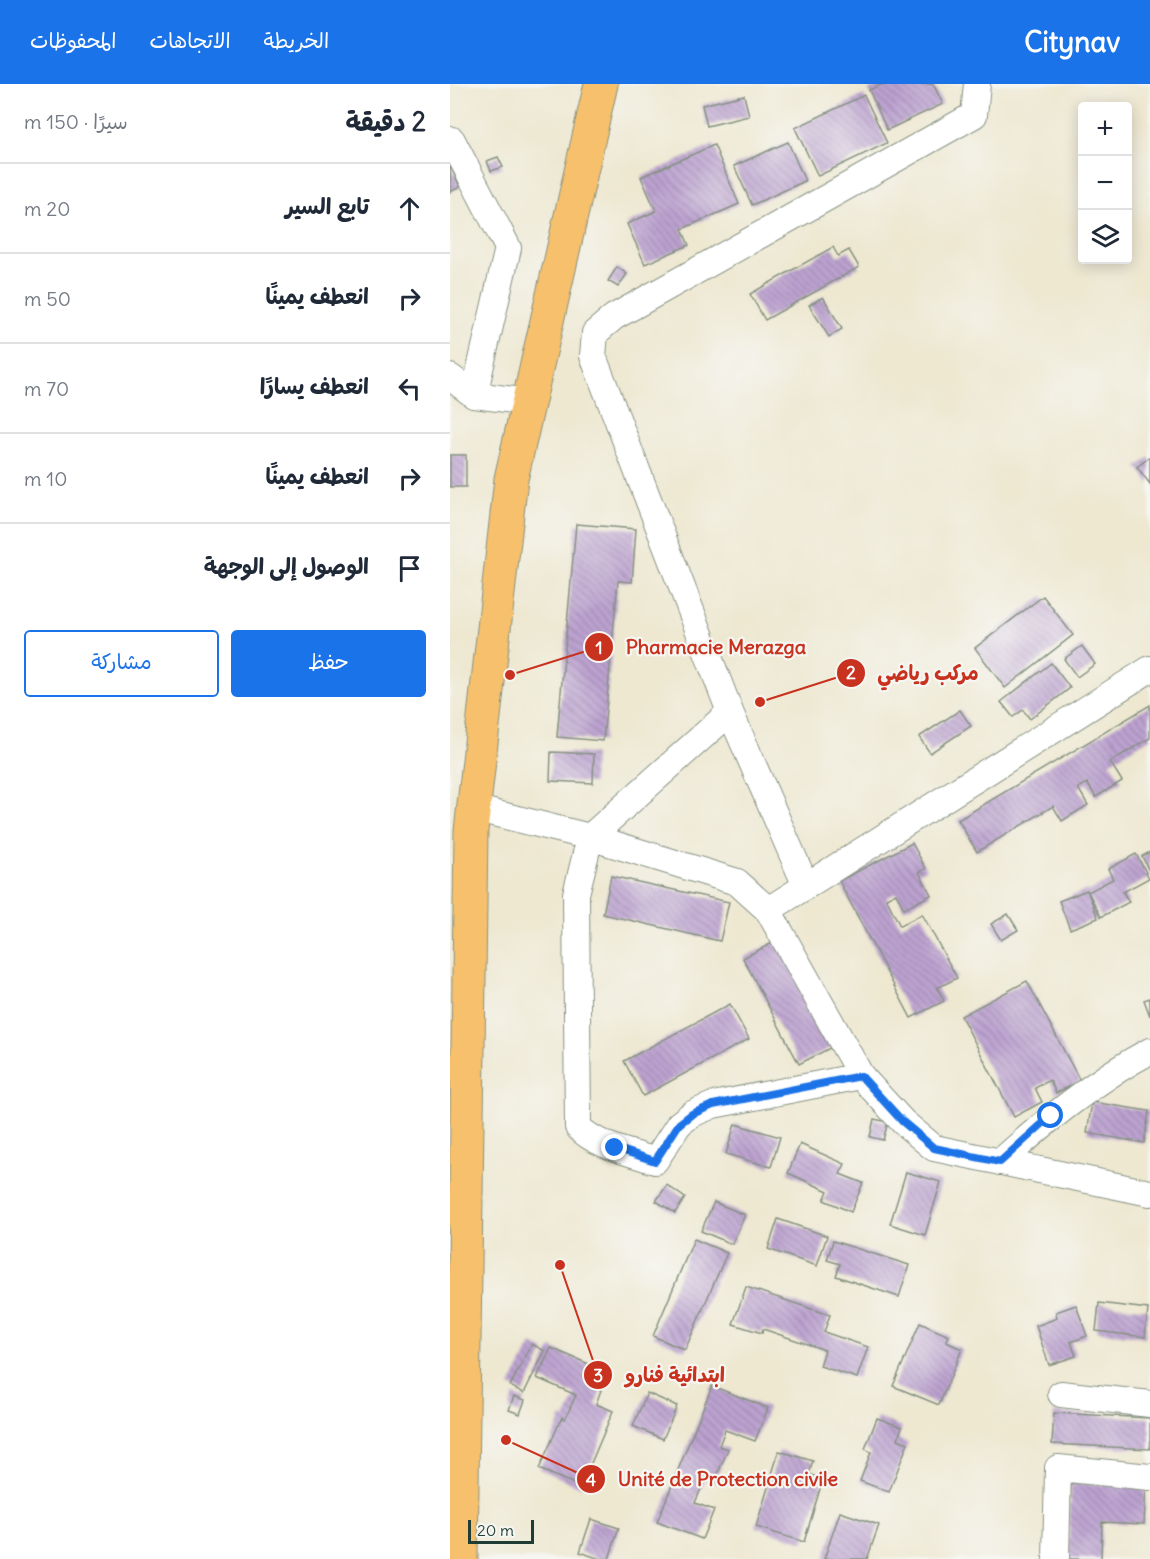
<!DOCTYPE html>
<html lang="ar">
<meta charset="utf-8">
<style>
body{margin:0;font-family:Delius,"Playpen Sans Arabic",sans-serif;background:#f2f2f3;color:#1f2937;direction:rtl}
.controls{position:absolute;right:18px;top:18px;display:grid;overflow:hidden;border-radius:6px;box-shadow:0 3px 15px #0003}
.controls button{width:54px;height:54px;display:grid;place-items:center;padding:0;border:0;border-bottom:2px solid #e0e1e3;background:#fff;color:#1f2937;font:30px sans-serif}
.scale{position:absolute;left:18px;bottom:15px;width:66px;box-sizing:border-box;padding-left:6px;border:3px solid #1f3d34;border-top:0;font-size:16px;line-height:21px;white-space:nowrap;color:#1f3d34;-webkit-text-stroke:4px #f6f6f2;paint-order:stroke}
.stop{position:absolute;width:18px;height:18px;margin:-14px;border:4px solid #1a73e8;border-radius:50%;background:#fff}
.stop.end{background:#1a73e8;border-color:#fff;box-shadow:0 2px 6px #0008}
.list{margin:0;padding:0;list-style:none}
h2{display:flex;justify-content:space-between;align-items:center;height:78px;margin:0;padding:0 24px;font-size:26px}
h2 small{font-size:20px;font-weight:400;color:#747a83}
.list li{display:grid;grid-template-columns:39px 1fr auto;gap:18px;align-items:center;box-sizing:border-box;height:90px;padding:0 24px;border-top:2px solid #e0e1e3}
.list b{display:block;font-size:22px;white-space:nowrap}
.list em{font-size:20px;font-style:normal;color:#747a83}
.actions{display:flex;gap:12px;padding:18px 24px}
.actions a{flex:1;padding:14px 0;border:2px solid #1a73e8;border-radius:6px;text-align:center;font-size:21px;color:#1a73e8}
.actions .main{background:#1a73e8;color:#fff}
.icon{flex:none;width:33px;height:33px;fill:none;stroke:currentColor;stroke-width:2;stroke-linecap:round;stroke-linejoin:round}
.map{position:relative;flex:none;width:700px;height:1475px;overflow:hidden;direction:ltr}
header{display:flex;align-items:center;gap:36px;box-sizing:border-box;height:84px;padding:0 30px;background:#1a73e8;color:#fff}
header strong{font-size:28px}
nav{display:flex;gap:33px;margin-inline-start:auto;font-size:21px}
main{display:flex}
aside{flex:1;background:#fff}
.map>svg:first-child{display:block}
.building{fill:url(#building-back-hatch)}
.lines{fill:none;stroke-linecap:round;stroke-linejoin:round}
.minor-casing{stroke:#869282;stroke-width:28}
.primary-casing{stroke:#869282;stroke-width:35}
.minor{stroke:#fff;stroke-width:26}
.primary{stroke:#f7c06c;stroke-width:33}
.route{stroke:#1a73e8;stroke-width:8}
.leader{fill:none;stroke:#c8321e;stroke-width:2}
.callout-dot{fill:#c8321e;stroke:#f6f6f2;stroke-width:2}
.mark-label{font-size:18px;text-anchor:middle;font-weight:bold;fill:#fff}
.callout-label{font-size:20px;text-anchor:middle;font-weight:bold;fill:#c8321e;stroke:#f6f6f2;stroke-width:4.5;stroke-linejoin:round;paint-order:stroke}
</style>
<header>
<strong>Citynav</strong>
<nav><a>الخريطة</a><a>الاتجاهات</a><a>المحفوظات</a></nav>
</header>
<main>
<div class="map">
<svg width="700" height="1475" viewBox="0 0 700 1475">
<defs>
<pattern id="building-back-hatch" width="6" height="6" patternUnits="userSpaceOnUse" patternTransform="scale(1.5)"><rect width="6" height="6" fill="#bda3d1"/><path d="M-1 5l2 2M0 0l6 6M5-1l2 2" fill="none" stroke="#9986aa"/></pattern>
</defs>
<rect width="100%" height="100%" fill="#f6f6f2"/>
<filter id="ink" filterUnits="userSpaceOnUse"><feTurbulence type="fractalNoise" baseFrequency=".0167" numOctaves="2"/><feDisplacementMap in="SourceGraphic" scale="12" xChannelSelector="R" yChannelSelector="G"/><feConvolveMatrix kernelMatrix="1 2 1 2 8 2 1 2 1" color-interpolation-filters="sRGB"/></filter>
<filter id="wash" filterUnits="userSpaceOnUse"><feTurbulence type="fractalNoise" baseFrequency=".008" numOctaves="4" result="noise"/><feDisplacementMap in="SourceGraphic" scale="24" xChannelSelector="R" yChannelSelector="G"/><feGaussianBlur stdDeviation="1.35" result="paint"/><feColorMatrix in="noise" values="0 0 0 0 0 0 0 0 0 0 0 0 0 0 0 0 0 1.4 0 .05"/><feComposite in="paint" operator="in"/></filter>
<g filter="url(#wash)">
<rect width="100%" height="100%" fill="#eee8d1"/>
<g id="blocks">
<g class="building">
<path d="M 433,0 L 483,0 L 493,20 L 437,46 L 419,6 Z"/>
<path d="M 294,11 L 299,32 L 257,42 L 252,21 Z"/>
<path d="M 414,11 L 437,59 L 368,92 L 345,44 Z"/>
<path d="M 338,58 L 355,97 L 302,121 L 284,82 Z"/>
<path d="M 264,61 L 289,120 L 232,145 L 239,161 L 195,180 L 177,140 L 206,127 L 191,93 Z"/>
<path d="M 48,73 L 53,83 L 41,87 L 37,77 Z"/>
<path d="M 0,81 L 10,103 L 0,108 Z"/>
<path d="M 383,163 L 388,172 L 399,166 L 409,183 L 315,236 L 300,210 Z"/>
<path d="M 167,183 L 177,190 L 168,203 L 158,197 Z"/>
<path d="M 373,213 L 392,245 L 379,253 L 359,221 Z"/>
<rect x="0" y="371" width="16" height="32"/>
<path d="M 700,373 L 700,400 L 687,383 Z"/>
<path d="M 126,440 L 186,445 L 182,498 L 168,497 L 153,657 L 107,653 Z"/>
<path d="M 593,512 L 623,551 L 555,604 L 525,564 Z"/>
<path d="M 632,562 L 645,580 L 627,593 L 614,575 Z"/>
<path d="M 601,579 L 620,604 L 580,635 L 573,626 L 563,633 L 551,618 Z"/>
<path d="M 700,621 L 700,654 L 660,678 L 672,697 L 646,713 L 637,699 L 628,704 L 638,721 L 612,737 L 603,722 L 527,768 L 508,736 Z"/>
<path d="M 510,626 L 521,642 L 480,669 L 469,653 Z"/>
<path d="M 101,668 L 144,670 L 143,699 L 100,697 Z"/>
<path d="M 462,759 L 476,785 L 469,788 L 481,811 L 454,825 L 446,809 L 436,814 L 450,842 L 472,830 L 507,894 L 487,904 L 494,917 L 461,934 L 389,797 Z"/>
<path d="M 700,768 L 700,789 L 692,772 Z"/>
<path d="M 686,770 L 699,794 L 673,808 L 679,818 L 651,833 L 638,808 L 663,795 L 658,785 Z"/>
<path d="M 161,792 L 279,818 L 270,857 L 153,830 Z"/>
<path d="M 637,806 L 648,834 L 620,845 L 609,817 Z"/>
<path d="M 558,830 L 568,846 L 551,856 L 541,840 Z"/>
<path d="M 328,856 L 384,962 L 349,980 L 293,874 Z"/>
<path d="M 577,897 L 630,997 L 606,1009 L 600,996 L 585,1004 L 592,1018 L 564,1033 L 511,932 Z"/>
<path d="M 700,914 L 700,932 L 694,916 Z"/>
<path d="M 280,920 L 299,955 L 193,1012 L 174,977 Z"/>
<path d="M 642,1018 L 699,1027 L 694,1059 L 637,1049 Z"/>
<path d="M 424,1035 L 438,1038 L 433,1056 L 420,1053 Z"/>
<path d="M 285,1040 L 330,1053 L 321,1083 L 276,1070 Z"/>
<path d="M 350,1060 L 395,1080 L 390,1090 L 413,1099 L 401,1128 L 374,1116 L 378,1107 L 338,1089 Z"/>
<path d="M 456,1088 L 491,1098 L 475,1151 L 440,1140 Z"/>
<path d="M 217,1101 L 235,1114 L 225,1129 L 206,1117 Z"/>
<path d="M 264,1118 L 295,1131 L 282,1160 L 251,1147 Z"/>
<path d="M 328,1135 L 377,1152 L 367,1182 L 318,1165 Z"/>
<path d="M 244,1155 L 277,1169 L 235,1266 L 203,1252 Z"/>
<path d="M 383,1157 L 459,1181 L 449,1213 L 386,1192 L 390,1180 L 377,1176 Z"/>
<path d="M 296,1203 L 380,1231 L 374,1248 L 418,1263 L 407,1294 L 370,1282 L 375,1266 L 313,1245 L 312,1249 L 283,1240 Z"/>
<path d="M 649,1219 L 698,1225 L 695,1253 L 646,1247 Z"/>
<path d="M 626,1221 L 637,1252 L 621,1258 L 626,1272 L 599,1281 L 586,1242 L 607,1234 L 606,1228 Z"/>
<path d="M 470,1239 L 499,1252 L 496,1258 L 512,1265 L 489,1321 L 443,1302 Z"/>
<path d="M 82,1260 L 95,1267 L 74,1309 L 60,1302 Z"/>
<path d="M 101,1264 L 148,1284 L 140,1302 L 151,1306 L 146,1320 L 163,1327 L 131,1403 L 89,1385 L 112,1333 L 115,1335 L 126,1311 L 87,1294 Z"/>
<path d="M 262,1302 L 318,1324 L 305,1357 L 275,1346 L 269,1362 L 278,1365 L 264,1399 L 255,1395 L 245,1419 L 264,1426 L 252,1455 L 207,1438 Z"/>
<path d="M 197,1309 L 227,1322 L 213,1355 L 183,1342 Z"/>
<path d="M 64,1312 L 75,1316 L 70,1330 L 59,1326 Z"/>
<path d="M 604,1329 L 700,1334 L 700,1365 L 602,1360 Z"/>
<path d="M 427,1334 L 452,1343 L 448,1355 L 458,1359 L 439,1408 L 410,1397 L 421,1368 L 415,1365 Z"/>
<path d="M 329,1367 L 363,1377 L 359,1390 L 373,1395 L 354,1458 L 306,1443 Z"/>
<path d="M 621,1399 L 696,1403 L 694,1440 L 652,1438 L 651,1475 L 618,1475 Z"/>
<path d="M 390,1428 L 429,1441 L 417,1475 L 374,1475 Z"/>
<path d="M 141,1435 L 169,1444 L 159,1475 L 150,1475 L 130,1468 Z"/>
</g>
</g>
</g>
<g filter="url(#ink)">
<use href="#blocks" fill-opacity="0" stroke="#869282" stroke-width="1.5"/>
<g class="lines">
<g class="minor-casing">
<g id="minor">
<path d="M 2,56 L 58,164 L 24,311 L 79,318"/>
<path d="M 0,293 L 24,311"/>
<path d="M 280,628 L 140,753 L 126,810 L 128,1043 C 146,1062 180,1068 205,1077 L 229,1040 L 242,1030 L 263,1021 L 411,992"/>
<path d="M 23,724 L 140,753 L 287,798 L 318,826 L 411,992 L 453,1038 L 484,1064 L 700,1109"/>
<path d="M 356,802 L 280,628 L 143,272 L 145,249 L 164,233 L 524,31 L 527,0"/>
<path d="M 318,826 L 700,585"/>
<path d="M 550,1078 C 596,1037 645,996 700,967"/>
<path d="M 611,1310 L 700,1320"/>
<path d="M 606,1475 L 608,1384 L 700,1393"/>
</g>
</g>
<g class="primary-casing">
<path id="primary" d="M 11,1475 L 21,747 L 61,395 L 151,0"/>
</g>
<use href="#minor" class="minor"/>
<use href="#primary" class="primary"/>
</g>
</g>
<g class="lines" filter="url(#ink)">
<path class="route" d="M 165,1064 L 205,1077 L 229,1040 L 242,1030 L 263,1021 L 411,992 L 453,1038 L 484,1064 L 550,1078 L 601,1032"/>
</g>
<path class="leader" d="M60 591L149 563M310 618L401 589M110 1181L148 1291M56 1356L141 1395"/>
<g class="callout-dot">
<circle cx="60" cy="591" r="6"/>
<circle cx="310" cy="618" r="6"/>
<circle cx="110" cy="1181" r="6"/>
<circle cx="56" cy="1356" r="6"/>
<circle cx="149" cy="563" r="15"/>
<circle cx="401" cy="589" r="15"/>
<circle cx="148" cy="1291" r="15"/>
<circle cx="141" cy="1395" r="15"/>
</g>
<g class="mark-label">
<text x="149" y="570">1</text>
<text x="401" y="595">2</text>
<text x="148" y="1298">3</text>
<text x="141" y="1402">4</text>
</g>
<g class="callout-label">
<text x="266" y="570">Pharmacie Merazga</text>
<text x="478" y="596">مركب رياضي</text>
<text x="225" y="1298">ابتدائية فنارو</text>
<text x="278" y="1402">Unité de Protection civile</text>
</g>
</svg>
<div class="controls">
<button>+</button>
<button>−</button>
<button><svg class="icon" aria-label="layers" viewBox="0 0 24 24"><path d="M12 4l9 5-9 5-9-5zM3 14l9 5 9-5"/></svg></button>
</div>
<div class="scale">20 m</div>
<div class="stop" style="left:601px;top:1032px"></div>
<div class="stop end" style="left:165px;top:1064px"></div>
</div>
<aside>
<h2>2 دقيقة<small>سيرًا · 150 m</small></h2>
<ul class="list">
<li><svg class="icon" aria-label="ahead" viewBox="0 0 24 24"><path d="M12 20V5M6 11l6-6 6 6"/></svg><div><b>تابع السير</b></div><em>20 m</em></li>
<li><svg class="icon" aria-label="right" viewBox="0 0 24 24"><path d="M7 20v-9h11M14 6l5 5-5 5"/></svg><div><b>انعطف يمينًا</b></div><em>50 m</em></li>
<li><svg class="icon" aria-label="left" viewBox="0 0 24 24"><path d="M17 20v-9H6M10 6l-5 5 5 5"/></svg><div><b>انعطف يسارًا</b></div><em>70 m</em></li>
<li><svg class="icon" aria-label="right" viewBox="0 0 24 24"><path d="M7 20v-9h11M14 6l5 5-5 5"/></svg><div><b>انعطف يمينًا</b></div><em>10 m</em></li>
<li><svg class="icon" aria-label="arrive" viewBox="0 0 24 24"><path d="M6 21V4h12l-3 4 3 4H6"/></svg><div><b>الوصول إلى الوجهة</b></div></li>
</ul>
<div class="actions"><a class="main">حفظ</a><a>مشاركة</a></div>
</aside>
</main>
